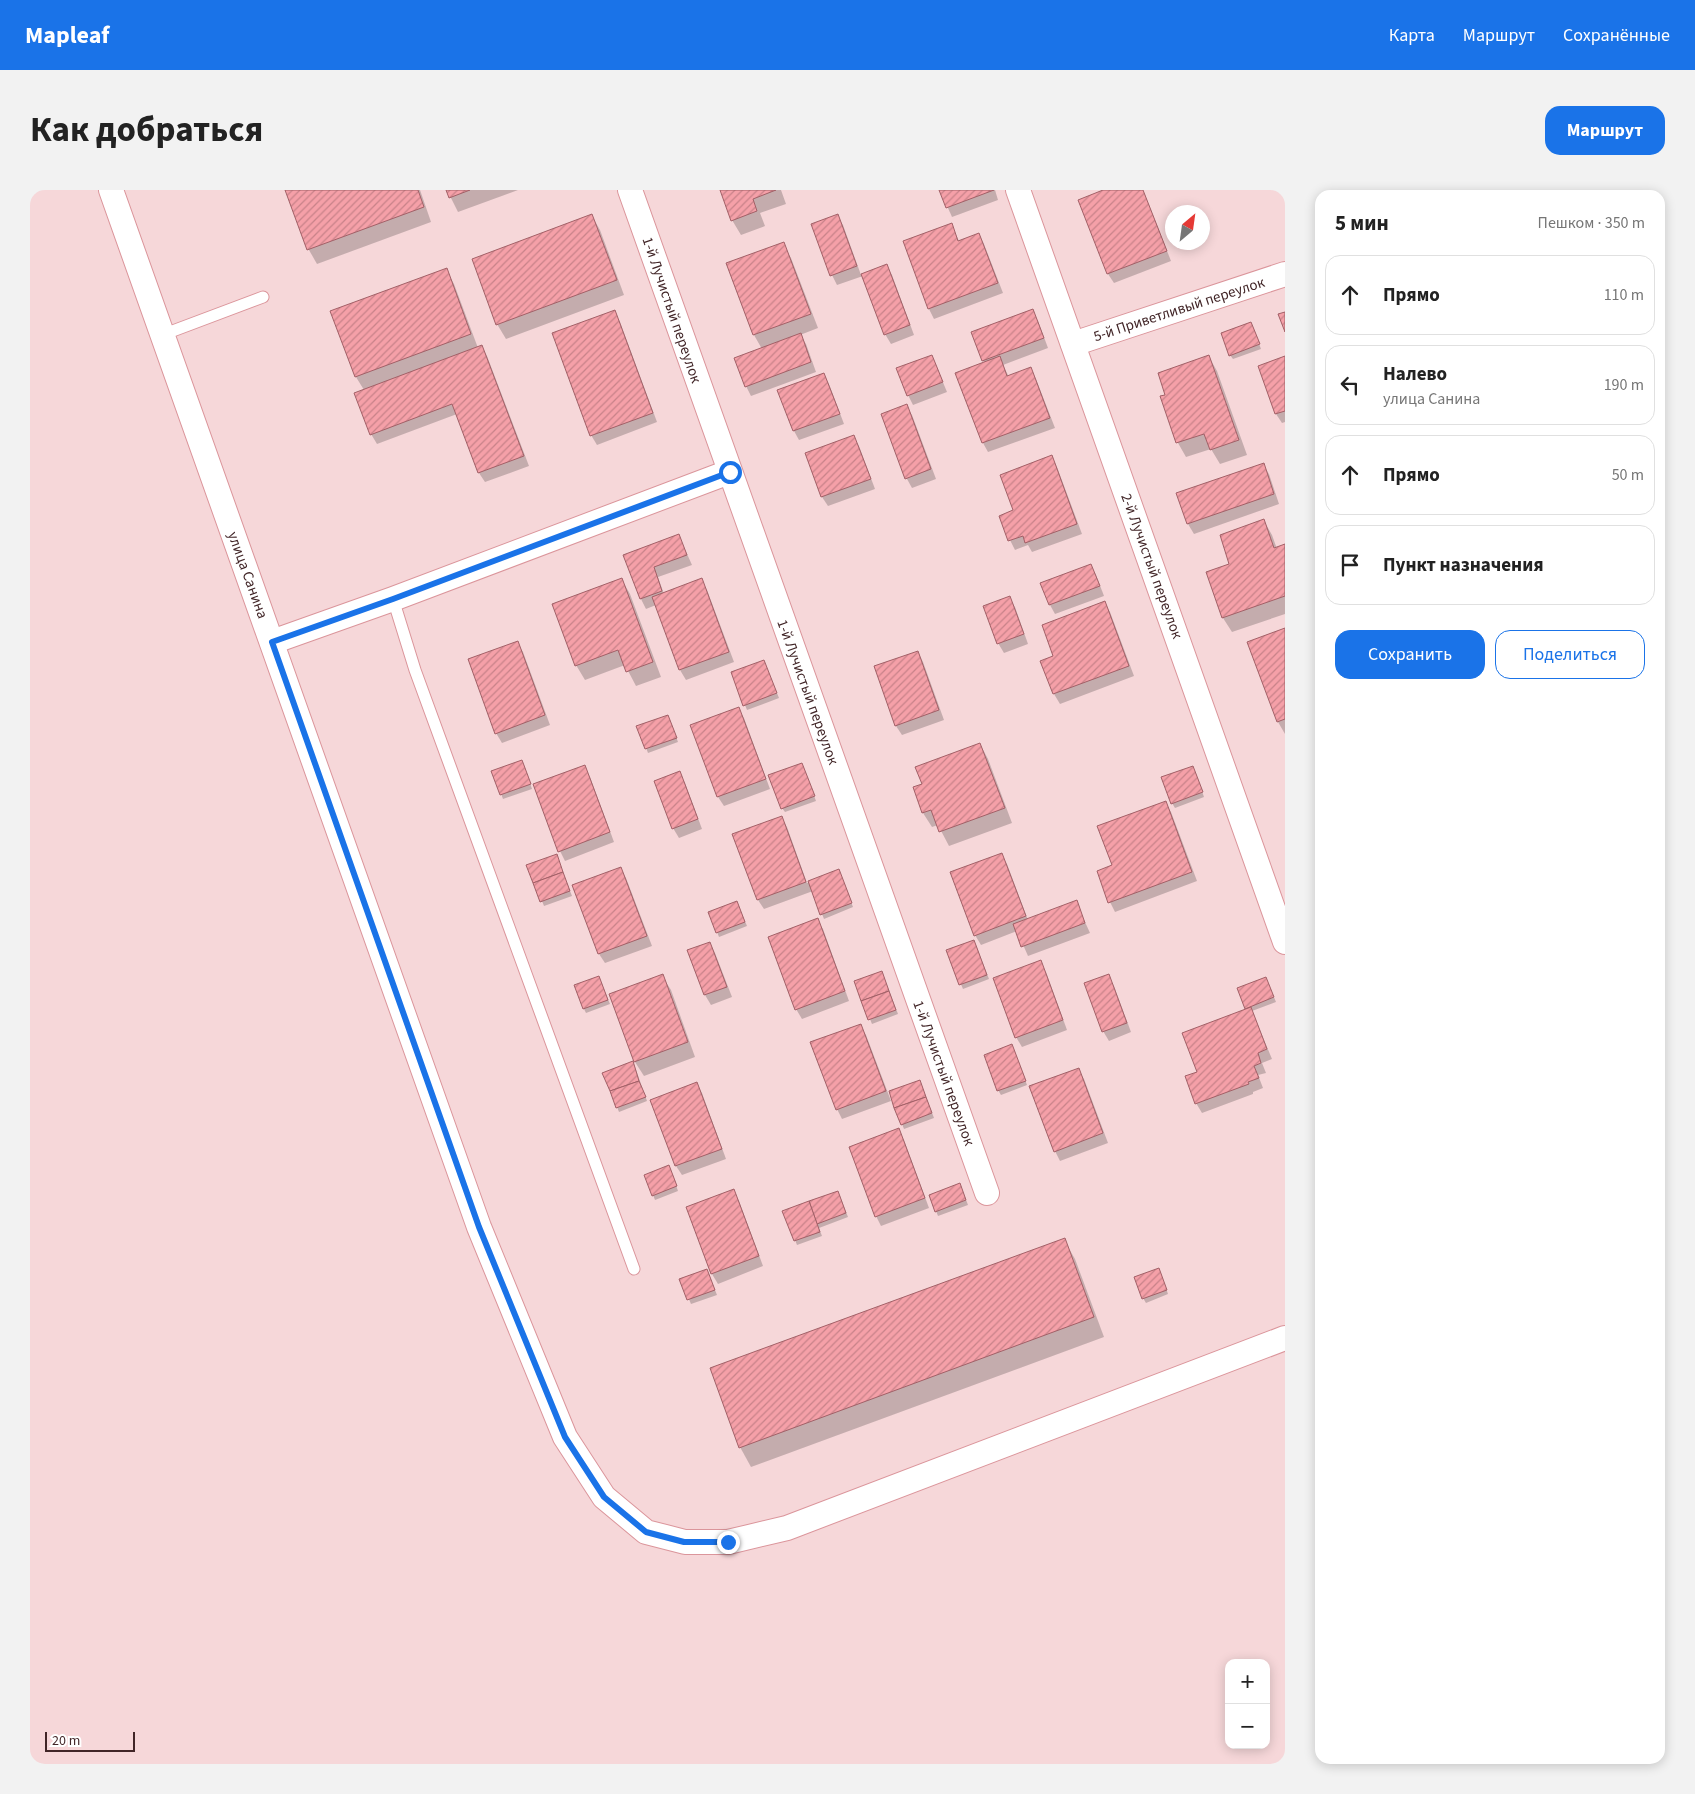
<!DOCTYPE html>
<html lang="ru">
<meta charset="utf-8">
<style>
body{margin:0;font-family:"Source Sans 3",sans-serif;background:#f2f2f2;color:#222}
.controls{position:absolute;right:15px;bottom:15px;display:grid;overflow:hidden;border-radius:10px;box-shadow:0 2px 12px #0003}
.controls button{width:45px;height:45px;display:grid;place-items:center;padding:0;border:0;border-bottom:1px solid #e0e0e0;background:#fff;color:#222;font:25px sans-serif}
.compass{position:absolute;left:1135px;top:15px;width:45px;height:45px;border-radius:50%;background:#fff;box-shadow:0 2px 12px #0003;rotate:29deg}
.scale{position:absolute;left:15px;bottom:12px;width:90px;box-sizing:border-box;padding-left:5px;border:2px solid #412527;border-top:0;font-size:14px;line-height:18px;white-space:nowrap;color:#412527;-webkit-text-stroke:4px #fff;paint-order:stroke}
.stop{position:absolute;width:15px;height:15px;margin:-11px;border:4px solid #1a73e8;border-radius:50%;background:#fff}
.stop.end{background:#1a73e8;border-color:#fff;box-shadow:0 1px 5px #0008}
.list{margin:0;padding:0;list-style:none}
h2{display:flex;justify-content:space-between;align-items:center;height:65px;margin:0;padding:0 20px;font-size:21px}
h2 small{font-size:16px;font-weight:400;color:#767676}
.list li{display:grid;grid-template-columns:32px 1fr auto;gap:15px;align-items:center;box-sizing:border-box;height:80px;margin:0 10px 10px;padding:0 10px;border:1px solid #e0e0e0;border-radius:15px}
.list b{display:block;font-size:19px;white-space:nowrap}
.list p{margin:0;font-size:16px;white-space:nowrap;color:#767676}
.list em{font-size:16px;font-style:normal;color:#767676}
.actions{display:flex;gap:10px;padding:15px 20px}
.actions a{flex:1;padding:11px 0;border:1px solid #1a73e8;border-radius:15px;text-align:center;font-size:18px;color:#1a73e8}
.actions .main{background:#1a73e8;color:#fff}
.icon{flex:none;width:28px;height:28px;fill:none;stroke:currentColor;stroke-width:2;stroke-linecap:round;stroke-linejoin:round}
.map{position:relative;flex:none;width:1255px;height:1574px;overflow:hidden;border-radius:15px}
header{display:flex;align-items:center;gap:30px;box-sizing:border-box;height:70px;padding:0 25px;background:#1a73e8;color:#fff}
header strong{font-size:24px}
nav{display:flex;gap:28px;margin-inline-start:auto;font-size:18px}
.intro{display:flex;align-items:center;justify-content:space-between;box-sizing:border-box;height:120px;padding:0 30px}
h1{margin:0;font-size:35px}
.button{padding:12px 22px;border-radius:15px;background:#1a73e8;color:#fff;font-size:18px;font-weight:700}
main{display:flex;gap:30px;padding:0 30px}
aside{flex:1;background:#fff;border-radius:15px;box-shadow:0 2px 12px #0003}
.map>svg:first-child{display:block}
.shadow{fill:#0003}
.building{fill:url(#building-hatch);stroke:#a26067}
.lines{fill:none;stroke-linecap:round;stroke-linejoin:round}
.service-casing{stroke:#db959b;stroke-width:13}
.minor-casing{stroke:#db959b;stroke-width:26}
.service{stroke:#fff;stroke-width:11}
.minor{stroke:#fff;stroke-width:24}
.route{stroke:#1a73e8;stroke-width:6}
.labels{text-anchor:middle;stroke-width:4;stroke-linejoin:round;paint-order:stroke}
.street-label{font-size:15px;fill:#412527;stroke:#fff}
</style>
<header>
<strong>Mapleaf</strong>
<nav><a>Карта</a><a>Маршрут</a><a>Сохранённые</a></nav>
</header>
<div class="intro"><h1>Как добраться</h1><a class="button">Маршрут</a></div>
<main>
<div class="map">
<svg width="1255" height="1574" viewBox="0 0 1255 1574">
<defs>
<pattern id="building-hatch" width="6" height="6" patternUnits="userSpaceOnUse" patternTransform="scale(1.25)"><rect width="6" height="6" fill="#f5a0a8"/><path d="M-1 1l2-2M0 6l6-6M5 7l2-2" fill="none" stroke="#c88289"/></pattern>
</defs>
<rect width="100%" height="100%" fill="#f6d7d9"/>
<g class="shadow">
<path d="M 256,0 L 390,0 L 401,32 L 287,74 L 279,60 Z"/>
<path d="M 417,0 L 488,0 L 428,22 Z"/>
<path d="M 691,0 L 751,0 L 756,14 L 730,23 L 735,36 L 711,45 L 702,30 Z"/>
<path d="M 910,0 L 965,0 L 968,10 L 922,27 Z"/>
<path d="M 1077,0 L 1113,0 L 1141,71 L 1084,93 L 1078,84 Z"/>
<path d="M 807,25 L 813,35 L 831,85 L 856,76 L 862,85 L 884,145 L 861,154 L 855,144 L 833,86 L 807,95 L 802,85 L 782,35 Z"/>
<path d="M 562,26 L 570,40 L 594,105 L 476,149 L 467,134 Z"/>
<path d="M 921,34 L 929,51 L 949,44 L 954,54 L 973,103 L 904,129 L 899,119 L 874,52 Z"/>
<path d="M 753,54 L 761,68 L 788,138 L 770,145 L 776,154 L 786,182 L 721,206 L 716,196 L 732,159 L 724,145 Z"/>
<path d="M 416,80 L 424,94 L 448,158 L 452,157 L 457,166 L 499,276 L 455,292 L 449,283 L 427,224 L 347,254 L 341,244 L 334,200 L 326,187 L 302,122 Z"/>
<path d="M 1002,121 L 1008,131 L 1018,158 L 973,175 L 979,187 L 1001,179 L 1006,189 L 1025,238 L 958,262 L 953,253 L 927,183 L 955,173 L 953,171 Z"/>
<path d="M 584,122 L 590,132 L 627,232 L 567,255 L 561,245 Z"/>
<path d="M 1223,138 L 1231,159 L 1203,169 L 1200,165 Z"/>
<path d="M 902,166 L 917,202 L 883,215 L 878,205 Z"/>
<path d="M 1179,167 L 1187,181 L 1217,265 L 1190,274 L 1181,259 L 1156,267 L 1148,253 L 1132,207 L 1137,206 Z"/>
<path d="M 1255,167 L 1255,232 L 1252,233 L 1246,224 L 1229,177 Z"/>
<path d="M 794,185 L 799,194 L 814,234 L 769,250 L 764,241 L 749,201 Z"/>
<path d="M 876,216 L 882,225 L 906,289 L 882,298 L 877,289 L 853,224 Z"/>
<path d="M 823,247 L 829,256 L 845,299 L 798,316 L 792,307 L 776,264 Z"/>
<path d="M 1022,267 L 1027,277 L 1052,344 L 1002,362 L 998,355 L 985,360 L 980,350 L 985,321 Z"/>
<path d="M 1233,275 L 1239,284 L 1249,314 L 1164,344 L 1158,334 L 1148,304 Z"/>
<path d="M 1234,331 L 1242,345 L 1247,359 L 1255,356 L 1255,424 L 1202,442 L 1193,428 L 1178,383 L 1201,375 Z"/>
<path d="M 649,346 L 662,375 L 628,387 L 634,404 L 671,390 L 677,400 L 704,472 L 656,490 L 650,480 L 626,415 L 616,419 L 611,409 L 595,366 Z"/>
<path d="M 1061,376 L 1066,385 L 1074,406 L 1025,424 L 1020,415 Z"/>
<path d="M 592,390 L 600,404 L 631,487 L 606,496 L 595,475 L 555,490 L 546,475 Z"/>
<path d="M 979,407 L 985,417 L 998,454 L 974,463 L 968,453 Z"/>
<path d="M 1075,413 L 1080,422 L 1104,486 L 1030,514 L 1024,504 L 1012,471 L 1025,466 Z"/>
<path d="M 1255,439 L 1255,544 L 1248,532 Z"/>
<path d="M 487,452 L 493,462 L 520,535 L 472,553 L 466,543 Z"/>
<path d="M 888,462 L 893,472 L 914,530 L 872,545 L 866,536 Z"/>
<path d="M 736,476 L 749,508 L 717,520 L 702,483 Z"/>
<path d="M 708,519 L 714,528 L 740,599 L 694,616 L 688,607 Z"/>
<path d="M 640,530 L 648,552 L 618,563 L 608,537 Z"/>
<path d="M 950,554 L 958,569 L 982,633 L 919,656 L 908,635 L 902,637 L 893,623 L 884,598 L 893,595 Z"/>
<path d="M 494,575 L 502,599 L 473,609 L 463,582 Z"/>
<path d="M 554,577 L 560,587 L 584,652 L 535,671 L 530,661 Z"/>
<path d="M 774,579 L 786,611 L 755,622 L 752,618 Z"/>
<path d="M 1165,581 L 1174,607 L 1145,618 L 1142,613 Z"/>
<path d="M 649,583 L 655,593 L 672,639 L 649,648 L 643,638 Z"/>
<path d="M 1135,612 L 1141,622 L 1167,691 L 1085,722 L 1080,712 L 1084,676 Z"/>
<path d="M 751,627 L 757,637 L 777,693 L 809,681 L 823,717 L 794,729 L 783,701 L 734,719 L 728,710 L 704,645 Z"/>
<path d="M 971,664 L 977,674 L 998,730 L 1046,712 L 1060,743 L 998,766 L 987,741 L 951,755 L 945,745 Z"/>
<path d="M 528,670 L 542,706 L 514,716 L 498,676 Z"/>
<path d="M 591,679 L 596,688 L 622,756 L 575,773 L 569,764 L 544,696 Z"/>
<path d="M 709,717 L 717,736 L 689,747 L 687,742 Z"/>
<path d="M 787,730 L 793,739 L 819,811 L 772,829 L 766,819 Z"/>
<path d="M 680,753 L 685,763 L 702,807 L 681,815 L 675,805 L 659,761 Z"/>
<path d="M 946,755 L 959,789 L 933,799 L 917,761 Z"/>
<path d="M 1010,772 L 1016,782 L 1037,840 L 992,857 L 986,847 Z"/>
<path d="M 632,786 L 641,800 L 665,867 L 614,886 L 605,872 L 581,805 Z"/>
<path d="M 1078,786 L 1084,796 L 1101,842 L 1079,851 L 1073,841 Z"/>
<path d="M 569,787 L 580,814 L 556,823 L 554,819 Z"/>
<path d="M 854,787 L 868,824 L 842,834 L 825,792 Z"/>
<path d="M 1236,788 L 1246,812 L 1222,821 L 1242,869 L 1232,873 L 1236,883 L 1228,885 L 1233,898 L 1223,902 L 1223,904 L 1172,923 L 1166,913 L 1168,882 L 1217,820 L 1216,818 Z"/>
<path d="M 830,835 L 836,845 L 861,911 L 812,929 L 807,919 Z"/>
<path d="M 984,860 L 997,895 L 971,905 L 968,900 Z"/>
<path d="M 605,877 L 617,911 L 589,922 L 587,917 Z"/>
<path d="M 1048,879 L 1054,889 L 1078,953 L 1030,971 L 1025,961 Z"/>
<path d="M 667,894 L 672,903 L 696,969 L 652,985 L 646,976 L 622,910 Z"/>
<path d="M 892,896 L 904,928 L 874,939 L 872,934 Z"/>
<path d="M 868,940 L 874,950 L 899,1018 L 851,1036 L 846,1026 Z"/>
<path d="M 641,981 L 648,1001 L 625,1010 L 623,1005 Z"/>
<path d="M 932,999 L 938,1015 L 908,1026 L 906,1021 Z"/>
<path d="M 703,1001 L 709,1011 L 733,1076 L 688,1094 L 682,1084 L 658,1018 Z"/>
<path d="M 810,1006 L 818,1027 L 789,1038 L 792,1046 L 767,1055 L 754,1022 Z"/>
<path d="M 1034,1050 L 1045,1069 L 1074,1147 L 721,1277 L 710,1257 Z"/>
<path d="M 677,1080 L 687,1105 L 661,1114 L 651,1090 Z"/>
<path d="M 1131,1084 L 1138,1104 L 1116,1113 L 1113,1108 Z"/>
</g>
<g class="building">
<path d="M 255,0 L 388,0 L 394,17 L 277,60 Z"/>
<path d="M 416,0 L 440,0 L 419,8 Z"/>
<path d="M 690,0 L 746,0 L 723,9 L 727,21 L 701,31 Z"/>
<path d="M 909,0 L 964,0 L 916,18 Z"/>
<path d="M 1073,0 L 1113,0 L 1137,61 L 1077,84 L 1048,10 Z"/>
<path d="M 562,24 L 587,90 L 466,135 L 442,69 Z"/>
<path d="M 808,24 L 827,76 L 800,86 L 781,34 Z"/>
<path d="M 922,33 L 928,51 L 949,43 L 968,93 L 898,119 L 873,51 Z"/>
<path d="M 754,52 L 781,124 L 723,145 L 696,73 Z"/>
<path d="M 857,74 L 880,135 L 854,145 L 831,84 Z"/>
<path d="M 417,78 L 441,144 L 325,187 L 300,121 Z"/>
<path d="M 1003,119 L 1014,148 L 952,171 L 941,142 Z"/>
<path d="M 585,120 L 623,223 L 560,246 L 522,143 Z"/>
<path d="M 1255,122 L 1255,142 L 1248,124 Z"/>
<path d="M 1221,132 L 1230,154 L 1199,166 L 1191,143 Z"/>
<path d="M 771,143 L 781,172 L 715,197 L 704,168 Z"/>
<path d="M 452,155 L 494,266 L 448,283 L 422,214 L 340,245 L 324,203 Z"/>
<path d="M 902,165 L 913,192 L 877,206 L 866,178 Z"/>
<path d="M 1179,165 L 1209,250 L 1180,260 L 1174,244 L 1146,253 L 1130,206 L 1135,205 L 1128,183 Z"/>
<path d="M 970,166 L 977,186 L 1001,177 L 1020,228 L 952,253 L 925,183 Z"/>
<path d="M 1255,166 L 1255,221 L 1245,224 L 1228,176 Z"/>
<path d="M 794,183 L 810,224 L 763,241 L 747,200 Z"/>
<path d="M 877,214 L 901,279 L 875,289 L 851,224 Z"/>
<path d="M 824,245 L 841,289 L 791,307 L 775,263 Z"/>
<path d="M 1022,265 L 1047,334 L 995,353 L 993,346 L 978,351 L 969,326 L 983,320 L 970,285 Z"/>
<path d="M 1234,273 L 1244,304 L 1157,334 L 1146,303 Z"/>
<path d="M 1234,329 L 1244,358 L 1255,354 L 1255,406 L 1192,428 L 1176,382 L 1199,374 L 1190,345 Z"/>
<path d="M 649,344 L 657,365 L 624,377 L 632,401 L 610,409 L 593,365 Z"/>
<path d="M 1061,374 L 1070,396 L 1019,415 L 1010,393 Z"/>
<path d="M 592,388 L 623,472 L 596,482 L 588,460 L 545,476 L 522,414 Z"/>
<path d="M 672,388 L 699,462 L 649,480 L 622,407 Z"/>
<path d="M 980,406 L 994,444 L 967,454 L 953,416 Z"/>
<path d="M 1075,411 L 1099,476 L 1023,504 L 1010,471 L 1023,466 L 1012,435 Z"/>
<path d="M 1255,438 L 1255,529 L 1247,532 L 1217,452 Z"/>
<path d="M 488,451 L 515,525 L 465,544 L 438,469 Z"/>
<path d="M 888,461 L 909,520 L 865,536 L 844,476 Z"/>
<path d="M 734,470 L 747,503 L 713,516 L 701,482 Z"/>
<path d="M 709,517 L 736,589 L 687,607 L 660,535 Z"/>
<path d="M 638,525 L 647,548 L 615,559 L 606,536 Z"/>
<path d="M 950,553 L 975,618 L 909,642 L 901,620 L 892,623 L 883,597 L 892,594 L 885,577 Z"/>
<path d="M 492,570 L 501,594 L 470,605 L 461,581 Z"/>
<path d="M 772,573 L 785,606 L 751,619 L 738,585 Z"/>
<path d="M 555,575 L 580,642 L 528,662 L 503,594 Z"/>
<path d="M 1163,576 L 1173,602 L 1141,614 L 1131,587 Z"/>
<path d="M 650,581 L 668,629 L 642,639 L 624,591 Z"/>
<path d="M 1136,611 L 1162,682 L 1078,713 L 1067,681 L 1082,675 L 1067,636 Z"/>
<path d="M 752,626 L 776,692 L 727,710 L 702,644 Z"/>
<path d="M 972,663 L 996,726 L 944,746 L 920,682 Z"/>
<path d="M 527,664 L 533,682 L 503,693 L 496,675 Z"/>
<path d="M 591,677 L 617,746 L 568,764 L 542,695 Z"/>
<path d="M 809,679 L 822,713 L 790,725 L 778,691 Z"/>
<path d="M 533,682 L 540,701 L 510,712 L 503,693 Z"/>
<path d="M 1047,710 L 1055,733 L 991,757 L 983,734 Z"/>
<path d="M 707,711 L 715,732 L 686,743 L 678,722 Z"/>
<path d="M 788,728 L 815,801 L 765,820 L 738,747 Z"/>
<path d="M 944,750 L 957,785 L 929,795 L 916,760 Z"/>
<path d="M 680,752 L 697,797 L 674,805 L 657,760 Z"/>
<path d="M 1011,770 L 1033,830 L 985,848 L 963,788 Z"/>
<path d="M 852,781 L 859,801 L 831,811 L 824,791 Z"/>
<path d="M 633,784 L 658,852 L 604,872 L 579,804 Z"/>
<path d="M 1079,784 L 1097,833 L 1072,842 L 1054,793 Z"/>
<path d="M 569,786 L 578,810 L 553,819 L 544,795 Z"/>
<path d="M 1236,787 L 1244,807 L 1215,819 L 1207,798 Z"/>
<path d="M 859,801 L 866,820 L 838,830 L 831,811 Z"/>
<path d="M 1221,817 L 1237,859 L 1228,863 L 1231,873 L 1224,876 L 1229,888 L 1218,892 L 1219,894 L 1165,914 L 1155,886 L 1167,882 L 1152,843 Z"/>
<path d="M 831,834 L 856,901 L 806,920 L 780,852 Z"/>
<path d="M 982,854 L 996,891 L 967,901 L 954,865 Z"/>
<path d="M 603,871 L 609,891 L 580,901 L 572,883 Z"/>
<path d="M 1049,878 L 1073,943 L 1024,962 L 999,896 Z"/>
<path d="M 890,890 L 896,907 L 864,918 L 859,901 Z"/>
<path d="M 609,891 L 616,907 L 586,918 L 580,901 Z"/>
<path d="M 667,892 L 692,959 L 645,976 L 620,910 Z"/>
<path d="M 896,907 L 902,923 L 871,935 L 864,918 Z"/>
<path d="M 869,938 L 895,1008 L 845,1027 L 819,957 Z"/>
<path d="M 639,975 L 647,996 L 622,1006 L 614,985 Z"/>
<path d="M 930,993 L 936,1010 L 905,1022 L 899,1005 Z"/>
<path d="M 704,999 L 729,1066 L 681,1084 L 656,1017 Z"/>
<path d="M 808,1001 L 816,1023 L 787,1034 L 779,1011 Z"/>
<path d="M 779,1011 L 790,1042 L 764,1051 L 752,1021 Z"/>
<path d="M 1035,1048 L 1064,1127 L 709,1258 L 680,1178 Z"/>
<path d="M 1129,1078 L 1137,1100 L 1112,1109 L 1104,1087 Z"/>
<path d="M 677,1079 L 685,1100 L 657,1110 L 649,1089 Z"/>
</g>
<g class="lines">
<g class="service-casing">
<g id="service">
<path d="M 132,145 L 233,107"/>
<path d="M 363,409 L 385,480 L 604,1079"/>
</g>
</g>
<g class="minor-casing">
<g id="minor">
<path d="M 81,0 L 449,1037 L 535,1247 L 574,1307 L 616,1342 L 655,1352 L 698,1352 L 757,1338 L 1255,1148"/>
<path d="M 600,0 L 957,1003"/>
<path d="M 988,0 L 1255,752"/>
<path d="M 1043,154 L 1255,84"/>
<path d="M 242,452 L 363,409 L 699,282"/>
</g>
</g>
<use href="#service" class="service"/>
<use href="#minor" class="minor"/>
</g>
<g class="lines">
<path class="route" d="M 698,1352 L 654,1352 L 616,1342 L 574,1307 L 535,1247 L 449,1037 L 242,452 L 363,409 L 700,282"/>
</g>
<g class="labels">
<g class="street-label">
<text transform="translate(1149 119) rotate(-18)" y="5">5-й Приветливый переулок</text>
<text transform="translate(642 120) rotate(71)" y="5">1-й Лучистый переулок</text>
<text transform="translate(1122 376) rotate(70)" y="5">2-й Лучистый переулок</text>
<text transform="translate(218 385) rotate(70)" y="5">улица Санина</text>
<text transform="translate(778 502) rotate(70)" y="5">1-й Лучистый переулок</text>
<text transform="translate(914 883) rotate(70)" y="5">1-й Лучистый переулок</text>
</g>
</g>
</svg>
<div class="controls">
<button>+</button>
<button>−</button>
</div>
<svg class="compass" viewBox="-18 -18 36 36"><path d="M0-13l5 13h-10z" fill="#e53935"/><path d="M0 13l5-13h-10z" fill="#767676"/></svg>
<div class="scale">20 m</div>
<div class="stop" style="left:700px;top:282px"></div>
<div class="stop end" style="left:698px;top:1352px"></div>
</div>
<aside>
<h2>5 мин<small>Пешком · 350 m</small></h2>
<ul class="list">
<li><svg class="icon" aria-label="ahead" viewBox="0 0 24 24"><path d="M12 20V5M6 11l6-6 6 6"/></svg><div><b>Прямо</b></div><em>110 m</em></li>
<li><svg class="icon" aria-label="left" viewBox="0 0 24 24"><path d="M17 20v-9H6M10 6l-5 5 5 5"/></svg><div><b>Налево</b><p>улица Санина</p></div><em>190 m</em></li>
<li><svg class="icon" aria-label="ahead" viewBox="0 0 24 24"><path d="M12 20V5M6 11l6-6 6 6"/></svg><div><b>Прямо</b></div><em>50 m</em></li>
<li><svg class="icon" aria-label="arrive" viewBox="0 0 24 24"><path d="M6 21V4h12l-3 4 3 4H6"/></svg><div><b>Пункт назначения</b></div></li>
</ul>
<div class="actions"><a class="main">Сохранить</a><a>Поделиться</a></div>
</aside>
</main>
